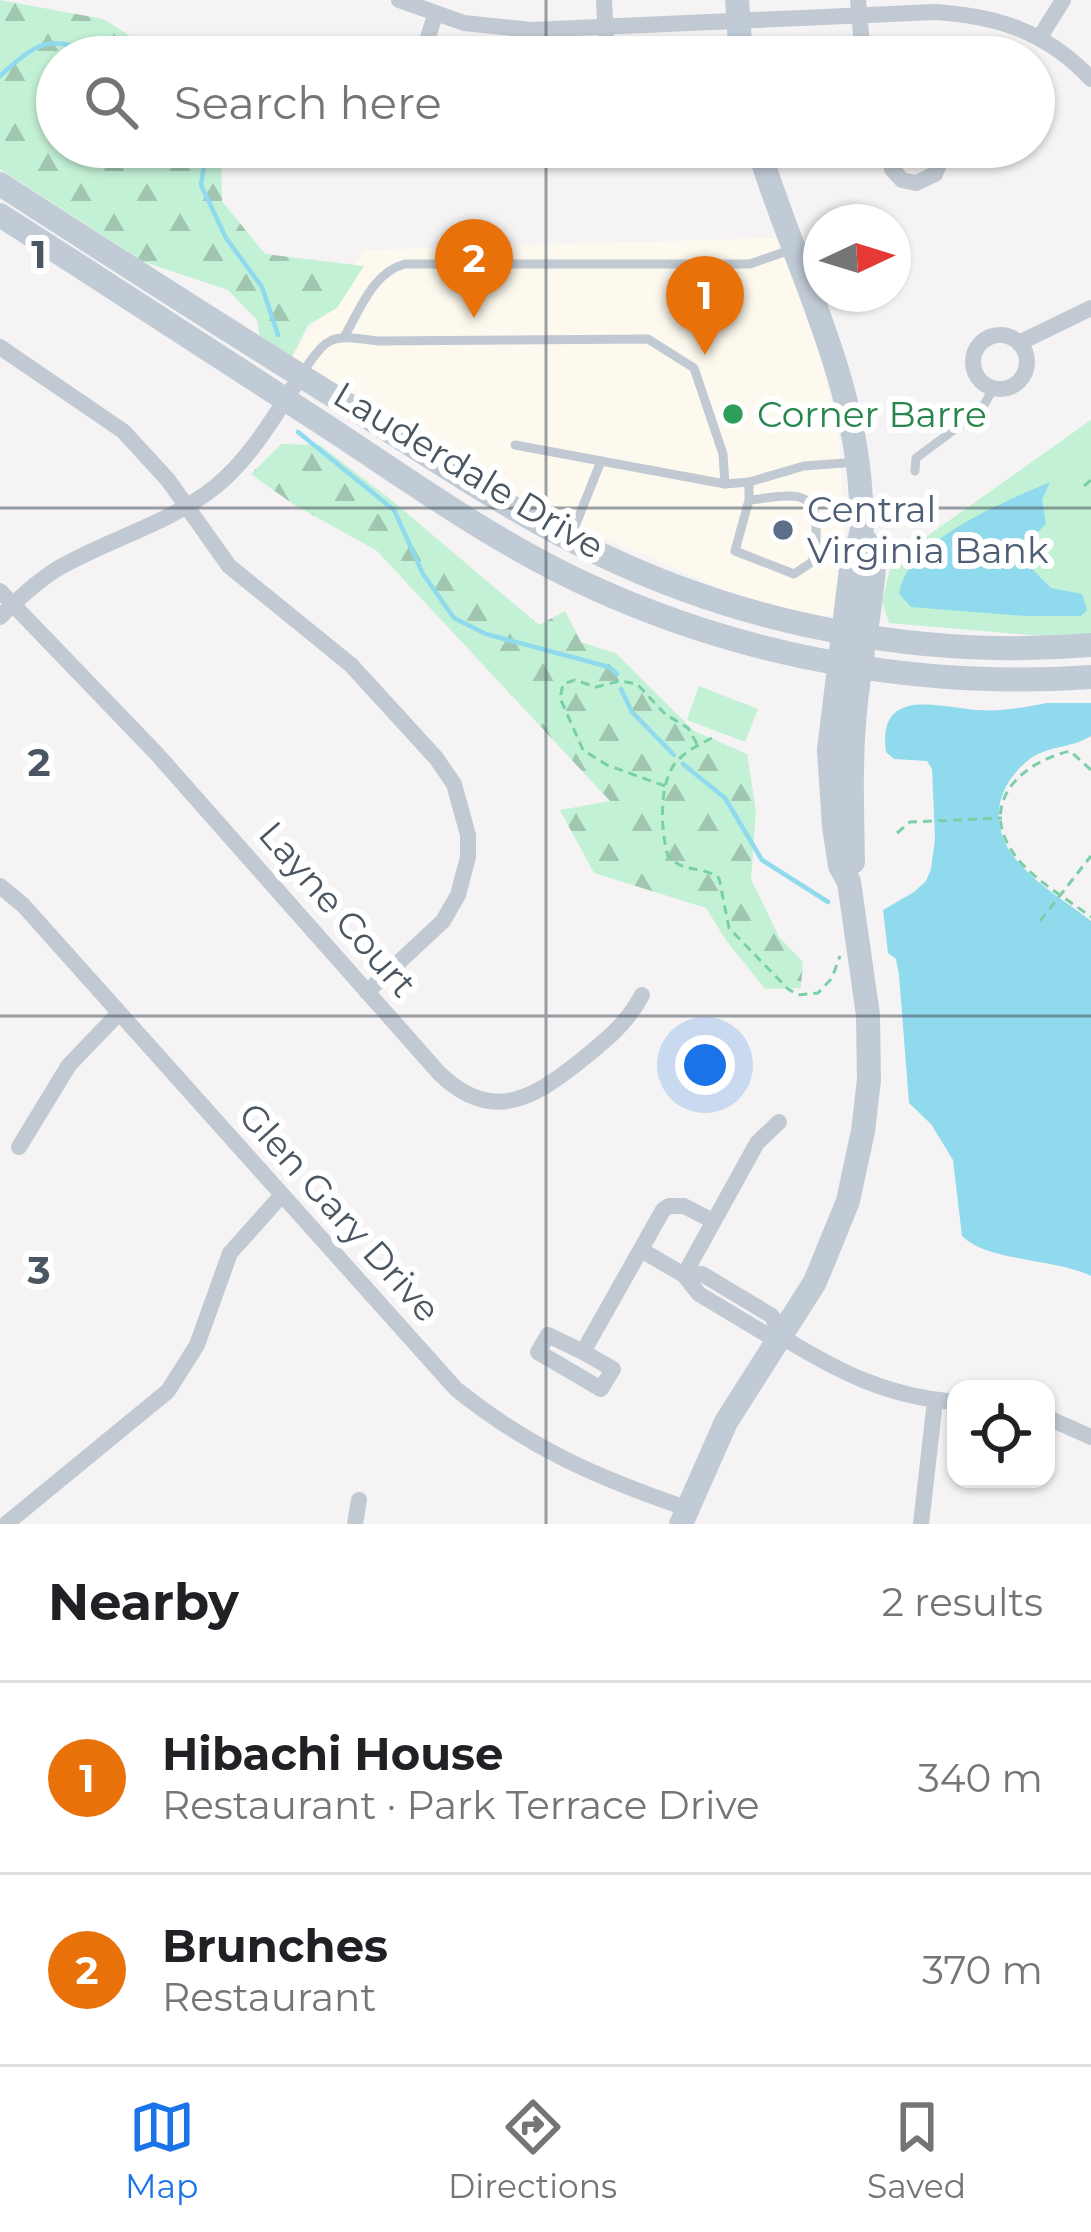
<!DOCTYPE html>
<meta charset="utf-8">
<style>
body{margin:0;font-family:Montserrat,sans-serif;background:#f2f2f2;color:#202124}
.controls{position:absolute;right:36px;bottom:36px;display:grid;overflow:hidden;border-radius:24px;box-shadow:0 3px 9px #0004}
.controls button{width:108px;height:108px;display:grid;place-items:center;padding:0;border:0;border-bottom:3px solid #e0e0e0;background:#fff;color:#202124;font:60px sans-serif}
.compass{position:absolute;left:803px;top:204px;width:108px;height:108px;border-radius:50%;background:#fff;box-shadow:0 3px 9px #0004;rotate:86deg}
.you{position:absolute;left:705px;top:1065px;width:42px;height:42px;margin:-30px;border:9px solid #fff;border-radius:50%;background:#1a73e8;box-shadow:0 0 0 18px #1a73e833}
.badge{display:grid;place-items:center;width:78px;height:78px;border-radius:50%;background:#1a73e8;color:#fff;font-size:39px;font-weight:700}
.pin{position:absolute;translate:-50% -99px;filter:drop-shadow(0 3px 6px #0008)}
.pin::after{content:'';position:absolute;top:63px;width:42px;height:36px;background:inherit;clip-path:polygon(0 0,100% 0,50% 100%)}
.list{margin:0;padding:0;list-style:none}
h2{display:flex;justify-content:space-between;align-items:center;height:156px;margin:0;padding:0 48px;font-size:51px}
h2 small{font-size:39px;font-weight:400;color:#757577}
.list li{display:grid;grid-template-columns:78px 1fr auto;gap:36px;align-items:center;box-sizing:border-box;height:192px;padding:0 48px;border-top:3px solid #e0e0e0}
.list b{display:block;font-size:45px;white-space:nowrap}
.list p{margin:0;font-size:39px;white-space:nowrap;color:#757577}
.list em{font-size:39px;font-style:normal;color:#757577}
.icon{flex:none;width:66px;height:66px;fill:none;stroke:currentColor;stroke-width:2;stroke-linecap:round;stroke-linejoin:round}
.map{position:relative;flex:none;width:1091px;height:1524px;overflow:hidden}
.search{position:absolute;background:#fff;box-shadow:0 3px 9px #0004;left:36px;right:36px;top:36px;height:132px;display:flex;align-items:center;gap:30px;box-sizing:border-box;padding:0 42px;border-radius:66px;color:#757577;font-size:45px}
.sheet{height:540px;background:#fff}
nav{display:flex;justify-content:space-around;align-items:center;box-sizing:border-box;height:168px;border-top:3px solid #e0e0e0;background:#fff;font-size:33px;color:#757577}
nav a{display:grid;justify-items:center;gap:6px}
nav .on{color:#1a73e8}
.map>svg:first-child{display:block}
.commercial{fill:#fdf9ef}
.green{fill:#c3f1d5}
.forest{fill:url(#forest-firs)}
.water{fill:#90daee}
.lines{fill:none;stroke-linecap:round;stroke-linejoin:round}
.stream{stroke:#90daee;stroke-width:4.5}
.path{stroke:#7ad0a6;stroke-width:3;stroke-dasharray:9 6;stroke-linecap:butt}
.lane{stroke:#c1cad2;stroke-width:9}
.street{stroke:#c1cad2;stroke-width:16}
.secondary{stroke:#c1cbd6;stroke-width:24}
.grid{fill:none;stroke:#4a5661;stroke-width:3;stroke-opacity:0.55}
.leisure-dot{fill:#2e9e5b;stroke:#fff;stroke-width:4.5}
.service-dot{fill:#5c6f8a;stroke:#fff;stroke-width:4.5}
.labels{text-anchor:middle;stroke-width:12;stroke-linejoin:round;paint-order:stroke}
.leisure-label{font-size:36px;fill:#27864d;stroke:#fff;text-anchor:start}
.street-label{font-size:36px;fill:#4a5661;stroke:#fff}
.service-label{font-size:36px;fill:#4e5e75;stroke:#fff;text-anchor:start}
.grid-label{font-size:39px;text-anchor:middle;font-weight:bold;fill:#4a5661;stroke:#fff;stroke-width:12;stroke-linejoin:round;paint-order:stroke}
</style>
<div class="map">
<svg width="1091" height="1524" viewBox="0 0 1091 1524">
<defs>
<pattern id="forest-firs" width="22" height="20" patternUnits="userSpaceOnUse" patternTransform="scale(3)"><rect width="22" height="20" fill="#c3f1d5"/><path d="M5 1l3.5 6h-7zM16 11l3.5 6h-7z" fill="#a0c6b0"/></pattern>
</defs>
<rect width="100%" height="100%" fill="#f5f3f3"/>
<path class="commercial" d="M 775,238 L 784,240 L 820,351 L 839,439 L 845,535 L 841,599 L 834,615 L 818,617 L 736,596 L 648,556 L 557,521 L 292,356 L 365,250 Z"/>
<g class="green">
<path d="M 1091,420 L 1091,633 L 1054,637 L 889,623 L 882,602 L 892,561 Z"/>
<path d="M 699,686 L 758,709 L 745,742 L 687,720 Z"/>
</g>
<g class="forest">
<path d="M 0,0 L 103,19 L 164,57 L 57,57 L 57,147 L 221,147 L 222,201 L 265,254 L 364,266 L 337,308 L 308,325 L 292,357 L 260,337 L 257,320 L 228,290 L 144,262 L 0,169 Z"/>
<path d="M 281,444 L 320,445 L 390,499 L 539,625 L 565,611 L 581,642 L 617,654 L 694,731 L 747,754 L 756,811 L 751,879 L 779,937 L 803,962 L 801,988 L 765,989 L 726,940 L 706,908 L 594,873 L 560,810 L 610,801 L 377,551 L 293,504 L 251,474 Z"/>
</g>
<g class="water">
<path d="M 1050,482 L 1042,500 L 1046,524 L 1030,540 L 1030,567 L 1051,588 L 1082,594 L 1087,610 L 1081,616 L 1025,616 L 911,607 L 899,594 C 906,541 1006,501 1050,482 Z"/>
<path d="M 1047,703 L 1091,703 L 1091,736 C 1073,748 1051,745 1031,758 C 1016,769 1004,785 1000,803 C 989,859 1054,892 1091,921 L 1091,1276 C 1055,1258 988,1262 962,1236 L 953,1160 L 931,1124 L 909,1103 L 899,975 L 896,959 L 888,953 L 883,910 L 914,892 L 926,881 L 931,869 L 935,839 L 932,769 L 927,761 L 894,759 L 886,752 C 877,686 938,707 978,710 C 1001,712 1025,707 1047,703 Z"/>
</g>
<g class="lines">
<g class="stream">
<path d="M 0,76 C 38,41 51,33 100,57"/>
<path d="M 207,147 L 201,185 L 226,238 L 262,287 L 278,335"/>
<path d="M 298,432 L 394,510 L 423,574 L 454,618 L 486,634 L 609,667 L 617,674"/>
<path d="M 621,689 L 632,712 L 674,755"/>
<path d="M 683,764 L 725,798 L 762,860 L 828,902"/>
</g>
<g class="path">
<path d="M 1084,486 L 1091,480"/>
<path d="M 712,738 C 698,745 680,754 672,768 C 659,790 661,833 668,856 C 684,874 702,865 719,878 L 729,928 L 788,989 L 798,995 L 818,993 L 832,978 L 840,956"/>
<path d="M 1091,770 L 1070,751 C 1026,761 980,798 1010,848 C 1026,876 1065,897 1091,917"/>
<path d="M 665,786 L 607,765 L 583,750 L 560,698 L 563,684 L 575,680 L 596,687 L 620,681 L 637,684 L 665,714 L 688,728 L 697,744"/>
<path d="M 897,833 L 910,822 L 1002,818"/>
<path d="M 1040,921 L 1091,856"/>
</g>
<g class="lane">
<path d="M 344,337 C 360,310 373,272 405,264 L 750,264 L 790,250"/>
<path d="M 303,372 C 329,333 332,335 378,341 L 648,339 L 694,368 L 723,454 L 725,484"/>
<path d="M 515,445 L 725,484 L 749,482 L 804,466 L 857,462"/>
<path d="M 915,471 L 916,458 L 981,410 L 993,389"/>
<path d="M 749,482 L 749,500 L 735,551 L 794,574 L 812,562 C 817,548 816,536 816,521 C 814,484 775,498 749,500"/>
<path d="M 572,534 L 601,461"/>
</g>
<g class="street">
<path d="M 399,0 L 464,23 L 531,30 L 935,12 C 998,16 1047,32 1091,79"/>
<path d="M 604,0 L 607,57"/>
<path d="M 858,0 L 863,57"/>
<path d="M 1040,37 L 1063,0"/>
<path d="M 422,57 L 435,15"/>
<path d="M 892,147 L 892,169 L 902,180 L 916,183 L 935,174 L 941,160 L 938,147"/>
<path d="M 302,154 L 344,147"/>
<circle cx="1000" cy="362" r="27"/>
<path d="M 1019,343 L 1091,308"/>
<path d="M 0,347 L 123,431 L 168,480 L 229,566 L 351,665 L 436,758 L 454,784 L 468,835 L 468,857 L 458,895 L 443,921 L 367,992"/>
<path d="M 0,591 L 156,753 L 439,1073 C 490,1123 531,1100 579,1062 C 605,1041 627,1024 642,995"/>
<path d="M 0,617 C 18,599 36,582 57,569 C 108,539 167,525 215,487 C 251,458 275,415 300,377"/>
<path d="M 0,886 L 23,905 L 456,1389 C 529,1448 598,1478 686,1508"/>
<path d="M 19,1147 L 69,1065 L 119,1013"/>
<path d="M 641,1250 L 684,1275 L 699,1294 L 769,1336 L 782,1337 C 839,1372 888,1397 956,1402"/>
<path d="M 684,1275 L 757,1143 L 779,1122"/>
<path d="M 684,1275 L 702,1274 L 772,1316 L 782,1337"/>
<path d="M 583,1352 L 548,1335 L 538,1352 L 601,1389 L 613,1369 L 583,1352 L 663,1210 L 669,1206 L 684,1206 L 713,1221"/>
<path d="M 1046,1417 L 1091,1437"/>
<path d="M 6,1524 L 168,1391 L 197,1345 L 230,1253 L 281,1196"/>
<path d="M 355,1524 L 359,1500"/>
<path d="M 921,1524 L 935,1401"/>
</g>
<g class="secondary">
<path d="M 737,0 L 741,57"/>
<path d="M 0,184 C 120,261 240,339 361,413 C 441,463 519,517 604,556 C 754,627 926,659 1091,645"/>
<path d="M 0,215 C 105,282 209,350 314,418 C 405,477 494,543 594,588 C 748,658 922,689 1091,677"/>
<path d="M 853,862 C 852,808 850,755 856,702 C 861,652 873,603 875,552 L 863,538"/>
<path d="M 681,1524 L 726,1422 L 815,1282 L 848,1201 L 863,1131 L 869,1080 L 868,1015 L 849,882 L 840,866 L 834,827 L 829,750 L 853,552 C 865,535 862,521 861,500 C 855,374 794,265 758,147"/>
</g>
</g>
<path class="grid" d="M 546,0 L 546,57M 546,147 L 546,1524M 0,508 L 1091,508M 0,1016 L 1091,1016"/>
<circle class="leisure-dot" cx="733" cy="414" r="12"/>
<circle class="service-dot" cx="783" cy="530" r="12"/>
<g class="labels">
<g class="leisure-label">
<text x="757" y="427">Corner Barre</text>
</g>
<g class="street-label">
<text transform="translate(469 470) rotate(31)" y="13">Lauderdale Drive</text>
<text transform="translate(338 909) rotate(49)" y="13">Layne Court</text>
<text transform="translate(340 1212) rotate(48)" y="13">Glen Gary Drive</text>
</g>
<g class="service-label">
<text x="807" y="522">Central<tspan x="807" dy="41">Virginia Bank</tspan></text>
</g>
</g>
<g class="grid-label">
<text x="39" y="268">1</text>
<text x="39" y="776">2</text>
<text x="39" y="1284">3</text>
</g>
</svg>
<div class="controls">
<button><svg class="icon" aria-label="locate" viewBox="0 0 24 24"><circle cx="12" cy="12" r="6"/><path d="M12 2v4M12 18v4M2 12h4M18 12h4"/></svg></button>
</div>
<svg class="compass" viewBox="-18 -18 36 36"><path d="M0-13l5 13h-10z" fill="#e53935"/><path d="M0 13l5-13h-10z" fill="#757577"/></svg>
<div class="you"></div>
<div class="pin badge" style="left:705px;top:355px;background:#e8710a">1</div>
<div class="pin badge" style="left:474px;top:318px;background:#e8710a">2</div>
<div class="search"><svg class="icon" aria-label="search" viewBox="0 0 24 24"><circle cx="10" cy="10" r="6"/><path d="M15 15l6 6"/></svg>Search here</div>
</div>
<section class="sheet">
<h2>Nearby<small>2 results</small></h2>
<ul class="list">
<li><span class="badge" style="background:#e8710a">1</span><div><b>Hibachi House</b><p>Restaurant · Park Terrace Drive</p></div><em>340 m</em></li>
<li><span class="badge" style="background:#e8710a">2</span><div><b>Brunches</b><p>Restaurant</p></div><em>370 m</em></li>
</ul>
</section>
<nav>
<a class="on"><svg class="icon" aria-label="map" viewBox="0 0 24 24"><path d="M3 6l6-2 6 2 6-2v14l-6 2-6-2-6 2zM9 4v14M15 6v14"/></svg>Map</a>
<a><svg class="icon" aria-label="directions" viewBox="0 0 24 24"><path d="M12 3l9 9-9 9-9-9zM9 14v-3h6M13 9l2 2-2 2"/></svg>Directions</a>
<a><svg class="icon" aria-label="saved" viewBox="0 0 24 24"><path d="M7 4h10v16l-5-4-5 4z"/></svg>Saved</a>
</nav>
